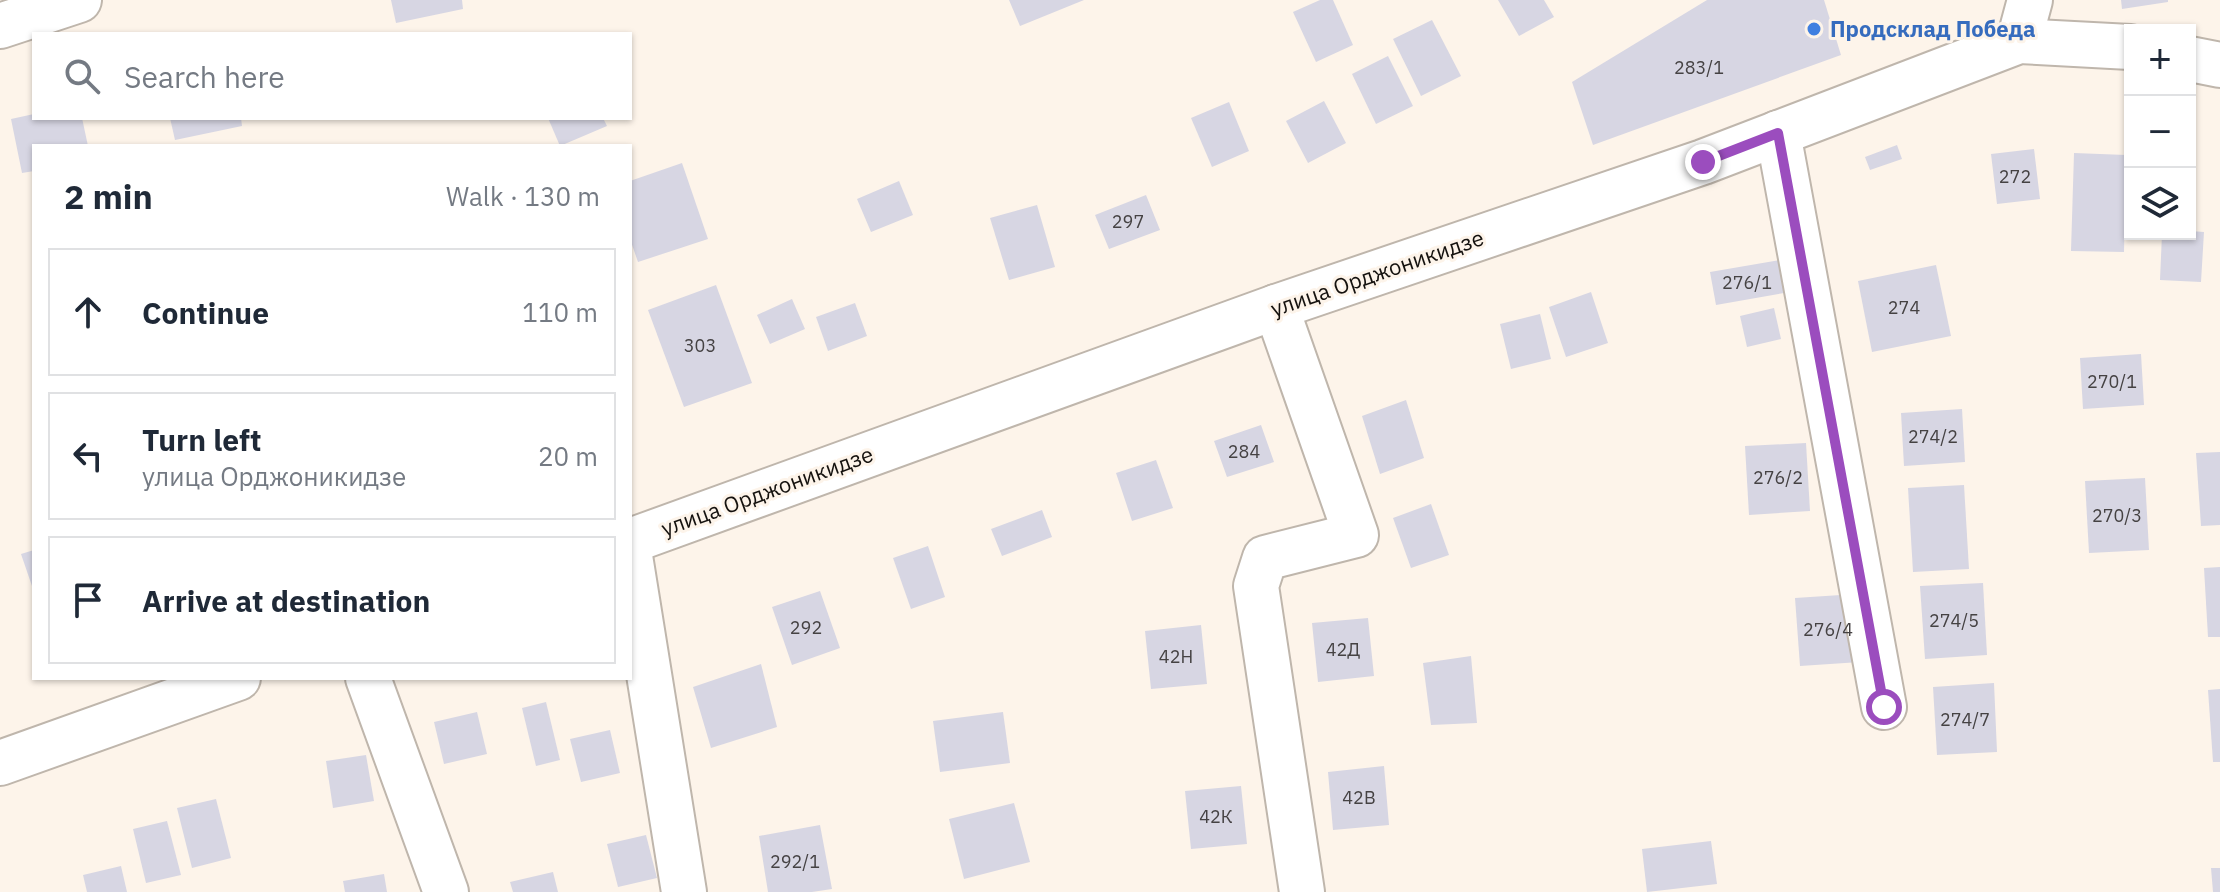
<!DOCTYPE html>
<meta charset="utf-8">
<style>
body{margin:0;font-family:"IBM Plex Sans",sans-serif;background:#f6f6f7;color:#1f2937}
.controls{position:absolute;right:24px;top:24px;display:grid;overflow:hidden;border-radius:0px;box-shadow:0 2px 6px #0004}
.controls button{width:72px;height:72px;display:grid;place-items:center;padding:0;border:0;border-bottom:2px solid #e0e1e3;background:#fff;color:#1f2937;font:40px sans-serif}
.stop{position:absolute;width:24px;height:24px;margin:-18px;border:6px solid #9b4dbe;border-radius:50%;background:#fff}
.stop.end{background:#9b4dbe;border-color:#fff;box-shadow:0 2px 8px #0008}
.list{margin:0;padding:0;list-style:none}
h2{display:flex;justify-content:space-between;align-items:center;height:104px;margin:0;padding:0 32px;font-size:34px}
h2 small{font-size:26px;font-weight:400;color:#747a83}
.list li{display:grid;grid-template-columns:52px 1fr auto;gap:24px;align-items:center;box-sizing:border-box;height:128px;margin:0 16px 16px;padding:0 16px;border:2px solid #e0e1e3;border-radius:0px}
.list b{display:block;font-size:30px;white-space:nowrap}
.list p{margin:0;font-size:26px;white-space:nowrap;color:#747a83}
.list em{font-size:26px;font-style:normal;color:#747a83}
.icon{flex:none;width:44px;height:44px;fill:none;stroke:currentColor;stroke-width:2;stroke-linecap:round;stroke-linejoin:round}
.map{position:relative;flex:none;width:2220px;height:892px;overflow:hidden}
.search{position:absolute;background:#fff;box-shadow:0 2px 6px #0004;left:32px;top:32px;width:600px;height:88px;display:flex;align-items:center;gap:20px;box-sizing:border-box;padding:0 28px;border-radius:0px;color:#747a83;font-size:30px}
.panel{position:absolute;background:#fff;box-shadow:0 2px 6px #0004;left:32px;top:144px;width:600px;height:536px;border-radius:0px}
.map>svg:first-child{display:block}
.building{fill:#d7d6e3}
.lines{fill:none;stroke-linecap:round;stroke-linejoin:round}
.minor-casing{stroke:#bfb6ac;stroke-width:48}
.minor{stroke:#fff;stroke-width:44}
.route{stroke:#9b4dbe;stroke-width:10}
.shop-dot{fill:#3f7fe0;stroke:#fdf4ea;stroke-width:3}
.labels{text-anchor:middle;stroke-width:6;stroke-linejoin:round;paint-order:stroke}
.number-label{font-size:18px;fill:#454243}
.shop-label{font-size:22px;font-weight:bold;fill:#366cbe;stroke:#fdf4ea;text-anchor:start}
.street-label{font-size:22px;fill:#14110e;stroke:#fdf4ea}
</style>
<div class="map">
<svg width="2220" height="892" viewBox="0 0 2220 892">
<rect width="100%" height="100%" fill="#fdf4ea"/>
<g class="building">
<path d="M 391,0 L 462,0 L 463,9 L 396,23 Z"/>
<path d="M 1009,0 L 1084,0 L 1020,26 Z"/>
<path d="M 1320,0 L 1333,0 L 1353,45 L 1316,62 L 1293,12 Z"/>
<path d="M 1498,0 L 1544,0 L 1554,17 L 1519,36 Z"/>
<path d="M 1707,0 L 1824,0 L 1841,55 L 1593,145 L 1572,82 Z"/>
<path d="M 2121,0 L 2168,0 L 2168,2 L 2122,9 Z"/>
<path d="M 1432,20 L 1461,76 L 1421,96 L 1393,39 Z"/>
<path d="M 1388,56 L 1413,106 L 1376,124 L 1352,74 Z"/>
<path d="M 1324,101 L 1346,143 L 1308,163 L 1286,121 Z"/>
<path d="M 1229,102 L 1249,151 L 1212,167 L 1191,118 Z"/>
<path d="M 34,114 L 34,118 L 82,118 L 88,146 L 34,146 L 34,171 L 22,173 L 11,119 Z"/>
<path d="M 170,118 L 241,118 L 242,126 L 175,140 Z"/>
<path d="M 548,118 L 603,118 L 607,126 L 560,146 Z"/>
<path d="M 1897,145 L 1902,159 L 1870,170 L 1865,157 Z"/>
<path d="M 2034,149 L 2040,199 L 1997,204 L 1991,154 Z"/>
<path d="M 2074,153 L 2126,155 L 2124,252 L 2071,251 Z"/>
<path d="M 682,163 L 708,239 L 638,262 L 630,239 L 630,181 Z"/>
<path d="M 899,181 L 913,215 L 871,232 L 857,199 Z"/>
<path d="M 1146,195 L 1160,230 L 1109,249 L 1095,215 Z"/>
<path d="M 1037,205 L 1055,267 L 1009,280 L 990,218 Z"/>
<path d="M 2190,231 L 2204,232 L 2201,282 L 2160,280 L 2162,234 L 2190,234 Z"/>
<path d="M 1780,260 L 1784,293 L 1716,305 L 1710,272 Z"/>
<path d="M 1936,265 L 1951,336 L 1872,352 L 1858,281 Z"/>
<path d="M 716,285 L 752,383 L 684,407 L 648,310 Z"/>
<path d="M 1591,292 L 1608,343 L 1566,357 L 1549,307 Z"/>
<path d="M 792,299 L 805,329 L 770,344 L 757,315 Z"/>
<path d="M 855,303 L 867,336 L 828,351 L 816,317 Z"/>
<path d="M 1774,308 L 1781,339 L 1747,347 L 1740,316 Z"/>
<path d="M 1540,314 L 1551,359 L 1511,369 L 1500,324 Z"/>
<path d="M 2141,354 L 2144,405 L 2083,409 L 2080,358 Z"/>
<path d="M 1406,400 L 1424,458 L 1380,474 L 1362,416 Z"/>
<path d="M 1962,409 L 1965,462 L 1904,466 L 1901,413 Z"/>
<path d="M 1261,425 L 1274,462 L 1227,477 L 1214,441 Z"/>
<path d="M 1806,443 L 1810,511 L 1749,515 L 1745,446 Z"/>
<path d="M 2220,452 L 2220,525 L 2201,526 L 2196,453 Z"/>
<path d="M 1156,460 L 1173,508 L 1132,521 L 1116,473 Z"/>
<path d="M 2145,478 L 2149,550 L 2089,553 L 2085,481 Z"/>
<path d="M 1964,485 L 1969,569 L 1913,572 L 1908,488 Z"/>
<path d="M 1431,504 L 1449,555 L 1411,568 L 1393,518 Z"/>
<path d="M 1042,510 L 1052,537 L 1002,556 L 991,529 Z"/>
<path d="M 928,546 L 945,597 L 911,609 L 893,558 Z"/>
<path d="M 34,550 L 34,589 L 33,589 L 21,554 Z"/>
<path d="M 2220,567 L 2220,637 L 2208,637 L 2204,568 Z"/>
<path d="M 1983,583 L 1987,655 L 1925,659 L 1920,586 Z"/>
<path d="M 820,591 L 840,648 L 792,665 L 772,607 Z"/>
<path d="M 1856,594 L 1860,662 L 1800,666 L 1795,598 Z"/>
<path d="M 1368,618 L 1374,676 L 1318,682 L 1312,623 Z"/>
<path d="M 1201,625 L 1207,684 L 1151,689 L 1145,631 Z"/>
<path d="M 1471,656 L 1477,723 L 1431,725 L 1423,663 Z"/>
<path d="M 761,664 L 777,727 L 711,748 L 693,687 Z"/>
<path d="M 1994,683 L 1997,752 L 1937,755 L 1933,687 Z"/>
<path d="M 2220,689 L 2220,762 L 2213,762 L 2208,690 Z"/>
<path d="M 546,702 L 560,760 L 536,766 L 522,708 Z"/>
<path d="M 477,712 L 487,754 L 444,764 L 434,722 Z"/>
<path d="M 1003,712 L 1010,763 L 940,772 L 933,721 Z"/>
<path d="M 610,730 L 620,773 L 581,782 L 570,739 Z"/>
<path d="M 366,755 L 374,801 L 333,808 L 326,761 Z"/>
<path d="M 1384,766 L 1389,825 L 1333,830 L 1328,772 Z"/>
<path d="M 1241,786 L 1247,844 L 1191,849 L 1185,791 Z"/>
<path d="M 216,799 L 231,858 L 192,868 L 177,808 Z"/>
<path d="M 1014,803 L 1030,862 L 964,879 L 949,819 Z"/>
<path d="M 167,821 L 181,875 L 146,883 L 133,829 Z"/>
<path d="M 820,825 L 832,889 L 812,892 L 768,892 L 759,836 Z"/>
<path d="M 646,835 L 657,878 L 618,887 L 607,844 Z"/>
<path d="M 1711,841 L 1717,884 L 1647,892 L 1642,849 Z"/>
<path d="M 121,866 L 127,892 L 87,892 L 83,875 Z"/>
<path d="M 2211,868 L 2220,868 L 2220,892 L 2213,892 Z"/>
<path d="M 553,872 L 558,892 L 513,892 L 510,882 Z"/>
<path d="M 384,874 L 387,892 L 345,892 L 343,881 Z"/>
</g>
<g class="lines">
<g class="minor-casing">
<g id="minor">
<path d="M 0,26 L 79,0"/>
<path d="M 2019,41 L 2030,0"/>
<path d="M 2190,59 L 2220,65"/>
<path d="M 1778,133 L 1884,707"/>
<path d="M 1276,307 L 1356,535 L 1265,558 L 1256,586 L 1302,892"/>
<path d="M 630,541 L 1276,307 L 1703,162 L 2019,41 L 2130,47"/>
<path d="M 630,556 L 684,892"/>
<path d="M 368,678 L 446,892"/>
<path d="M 0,763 L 238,678"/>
</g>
</g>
<use href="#minor" class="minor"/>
</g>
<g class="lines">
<path class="route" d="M 1703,162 L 1778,133 L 1884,707"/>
</g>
<circle class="shop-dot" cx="1814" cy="29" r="8"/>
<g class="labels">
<g class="number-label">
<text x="1699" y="74">283/1</text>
<text x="2015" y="183">272</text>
<text x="1128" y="228">297</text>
<text x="1747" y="289">276/1</text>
<text x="1904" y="314">274</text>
<text x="700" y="352">303</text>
<text x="2112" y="388">270/1</text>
<text x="1933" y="443">274/2</text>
<text x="1244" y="458">284</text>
<text x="1778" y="484">276/2</text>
<text x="2117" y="522">270/3</text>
<text x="1954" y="627">274/5</text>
<text x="806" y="634">292</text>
<text x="1828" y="636">276/4</text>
<text x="1343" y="656">42Д</text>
<text x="1176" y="663">42Н</text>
<text x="1965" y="726">274/7</text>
<text x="1359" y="804">42В</text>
<text x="1216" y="823">42К</text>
<text x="795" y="868">292/1</text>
</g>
<g class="shop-label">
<text x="1830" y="37">Продсклад Победа</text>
</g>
<g class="street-label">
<text transform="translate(1377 273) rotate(-19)" y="8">улица Орджоникидзе</text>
<text transform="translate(767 491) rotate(-20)" y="8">улица Орджоникидзе</text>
</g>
</g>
</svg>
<div class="controls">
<button>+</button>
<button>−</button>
<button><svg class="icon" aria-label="layers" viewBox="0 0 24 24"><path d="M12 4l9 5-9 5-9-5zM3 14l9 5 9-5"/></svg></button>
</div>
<div class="stop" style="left:1884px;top:707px"></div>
<div class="stop end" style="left:1703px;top:162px"></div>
<div class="search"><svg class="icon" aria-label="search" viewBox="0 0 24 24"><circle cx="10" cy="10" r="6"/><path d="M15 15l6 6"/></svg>Search here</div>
<section class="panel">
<h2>2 min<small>Walk · 130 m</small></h2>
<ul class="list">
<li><svg class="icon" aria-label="ahead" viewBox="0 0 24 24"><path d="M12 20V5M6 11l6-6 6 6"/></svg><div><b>Continue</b></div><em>110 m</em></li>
<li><svg class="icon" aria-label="left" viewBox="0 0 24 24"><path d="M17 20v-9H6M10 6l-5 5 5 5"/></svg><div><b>Turn left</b><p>улица Орджоникидзе</p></div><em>20 m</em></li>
<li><svg class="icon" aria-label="arrive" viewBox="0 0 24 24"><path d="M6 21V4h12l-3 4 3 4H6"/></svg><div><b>Arrive at destination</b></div></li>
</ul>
</section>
</div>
